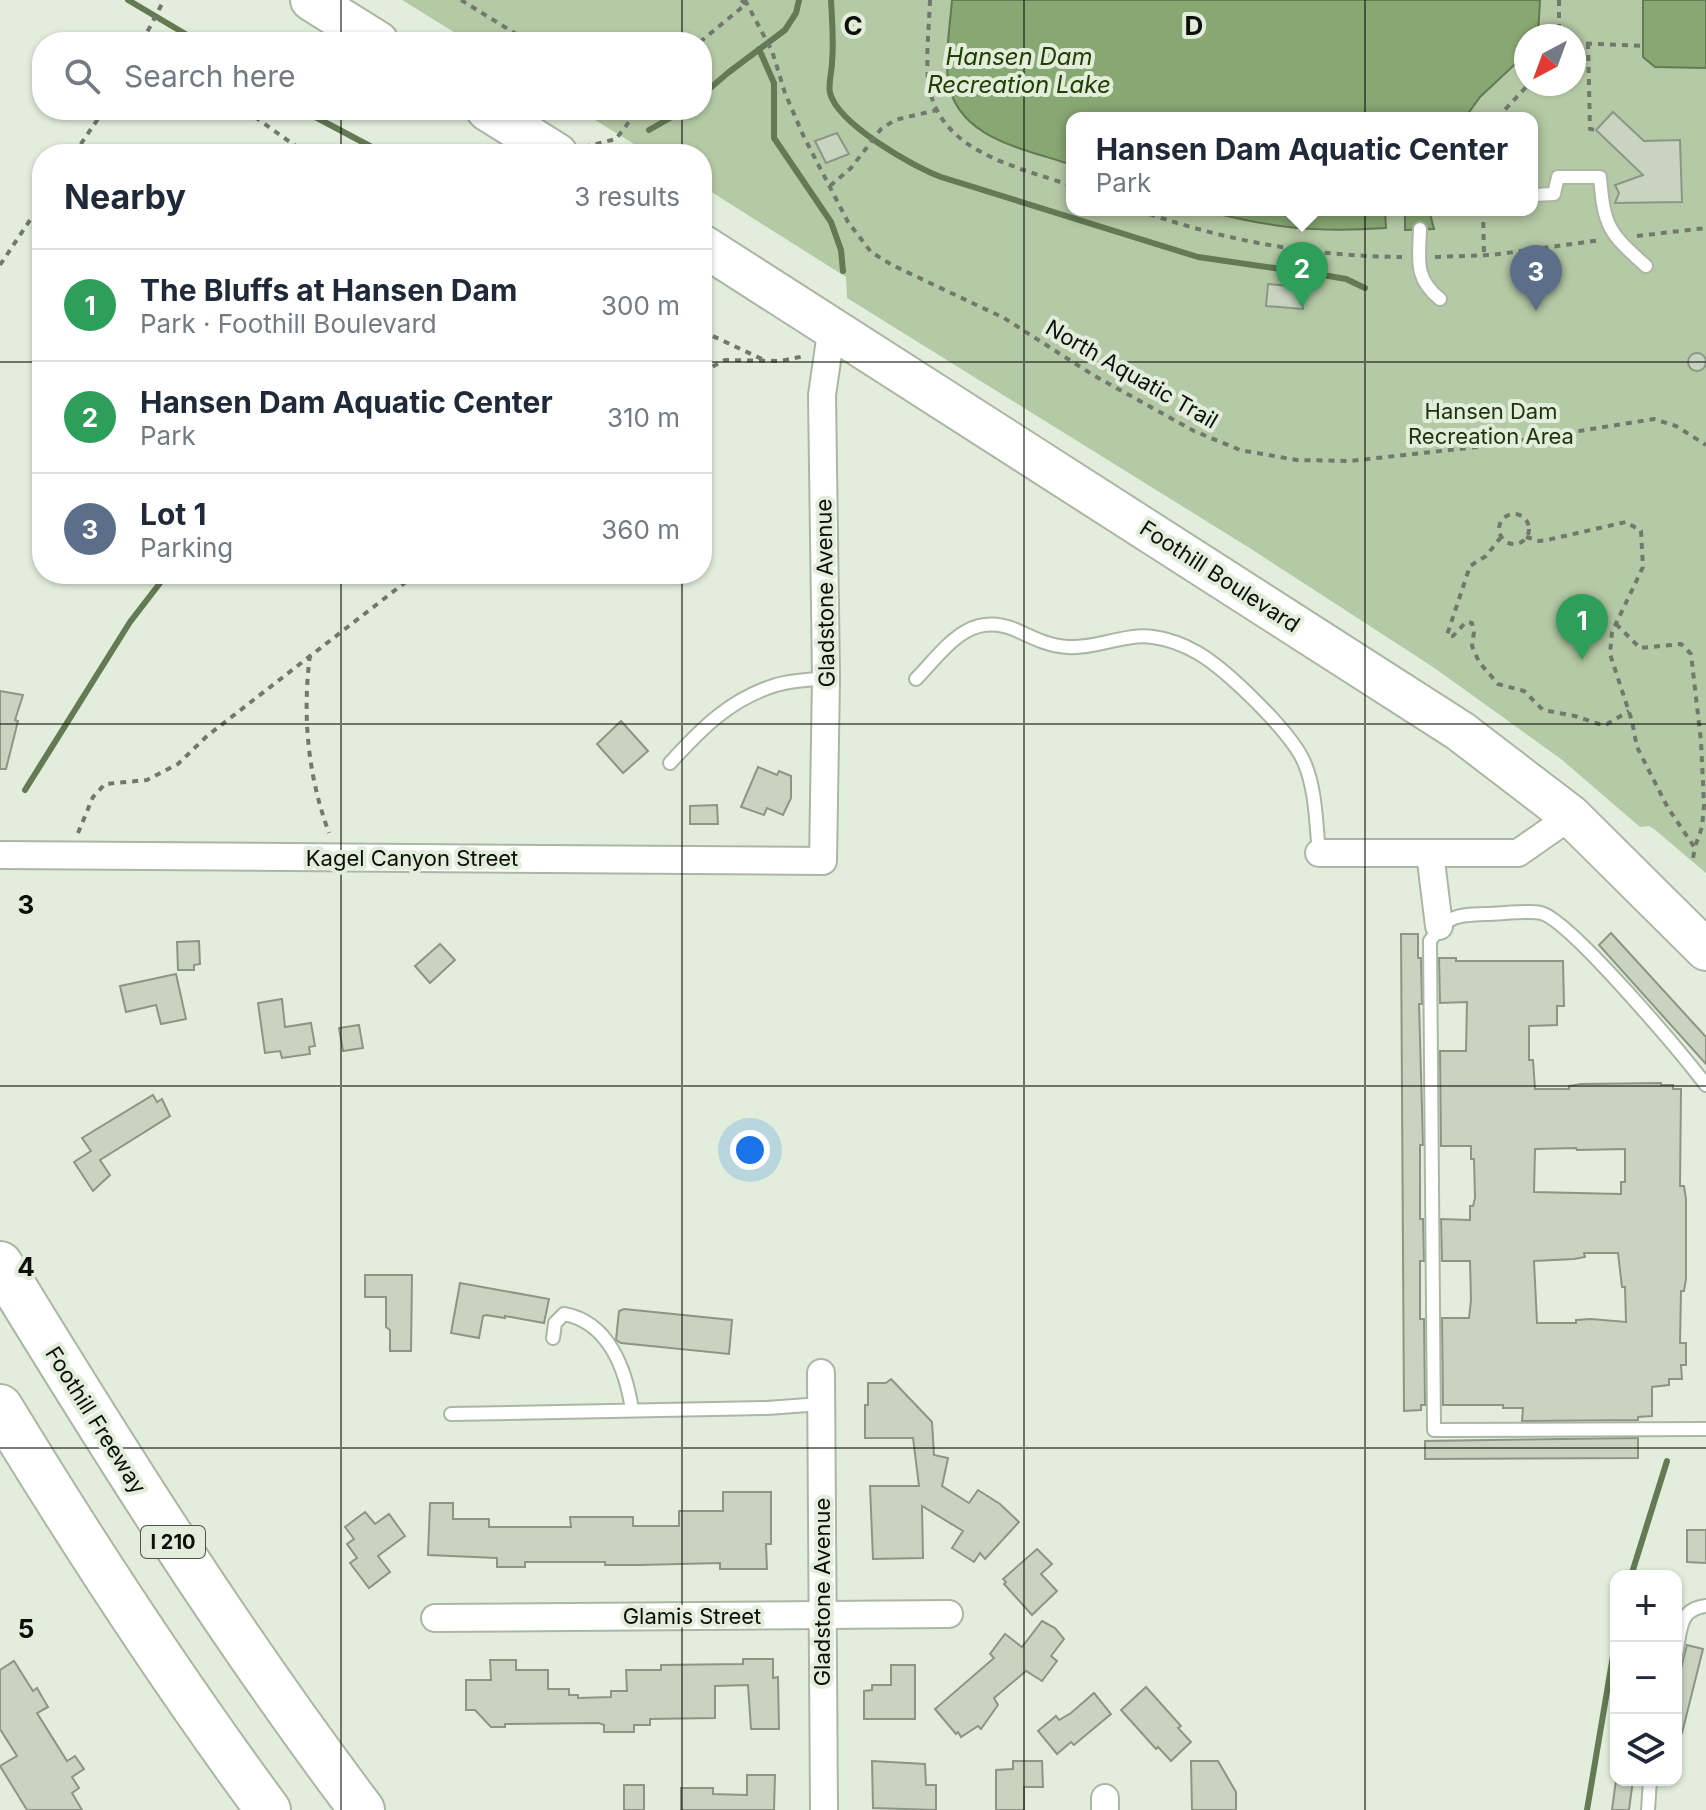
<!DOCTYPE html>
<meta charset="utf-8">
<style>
body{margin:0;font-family:Inter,sans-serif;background:#f6f6f7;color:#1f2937}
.controls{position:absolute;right:24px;bottom:24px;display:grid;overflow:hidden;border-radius:16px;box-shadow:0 2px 6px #0004}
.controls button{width:72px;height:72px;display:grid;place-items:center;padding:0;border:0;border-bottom:2px solid #e0e1e3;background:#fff;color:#1f2937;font:40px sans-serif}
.compass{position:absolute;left:1514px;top:24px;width:72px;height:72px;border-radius:50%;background:#fff;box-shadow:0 2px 6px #0004;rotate:221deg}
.you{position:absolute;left:750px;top:1150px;width:28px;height:28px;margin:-20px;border:6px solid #fff;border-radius:50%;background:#1a73e8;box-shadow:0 0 0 12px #1a73e833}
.badge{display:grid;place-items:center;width:52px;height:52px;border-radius:50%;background:#d93025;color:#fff;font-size:26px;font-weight:700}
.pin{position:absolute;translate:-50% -66px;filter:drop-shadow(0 2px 4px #0008)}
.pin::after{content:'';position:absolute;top:42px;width:28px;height:24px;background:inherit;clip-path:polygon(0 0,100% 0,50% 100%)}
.popup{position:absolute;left:1066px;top:112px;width:472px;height:104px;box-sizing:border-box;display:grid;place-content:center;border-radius:16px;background:#fff;filter:drop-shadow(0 2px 6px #0005);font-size:26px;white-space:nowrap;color:#747a83}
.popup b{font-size:30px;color:#1f2937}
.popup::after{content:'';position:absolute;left:50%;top:100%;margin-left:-16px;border:16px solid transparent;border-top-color:#fff}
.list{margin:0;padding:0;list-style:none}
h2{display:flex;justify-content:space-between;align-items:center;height:104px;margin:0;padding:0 32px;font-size:34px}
h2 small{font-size:26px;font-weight:400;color:#747a83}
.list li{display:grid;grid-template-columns:52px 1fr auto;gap:24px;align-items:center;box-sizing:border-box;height:112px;padding:0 32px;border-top:2px solid #e0e1e3}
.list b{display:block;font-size:30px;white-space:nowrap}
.list p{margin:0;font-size:26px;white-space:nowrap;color:#747a83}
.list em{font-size:26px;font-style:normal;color:#747a83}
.icon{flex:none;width:44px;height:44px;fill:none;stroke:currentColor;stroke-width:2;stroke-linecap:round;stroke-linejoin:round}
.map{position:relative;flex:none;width:1706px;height:1810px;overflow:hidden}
.search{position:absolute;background:#fff;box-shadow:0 2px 6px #0004;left:32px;top:32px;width:680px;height:88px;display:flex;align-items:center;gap:20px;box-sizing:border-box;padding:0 28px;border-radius:32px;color:#747a83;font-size:30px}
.panel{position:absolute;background:#fff;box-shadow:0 2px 6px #0004;left:32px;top:144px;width:680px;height:440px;border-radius:32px}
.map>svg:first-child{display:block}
.green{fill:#b4c9a5;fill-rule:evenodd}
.water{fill:#88a873;stroke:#637a54;stroke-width:2}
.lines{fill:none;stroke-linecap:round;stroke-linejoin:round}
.stream{stroke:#637a54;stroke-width:6}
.building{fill:#c8d3c0;stroke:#8b9684;stroke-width:2;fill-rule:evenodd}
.lane-casing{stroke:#abb6a4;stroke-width:16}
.street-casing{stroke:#abb6a4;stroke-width:30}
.primary-casing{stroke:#abb6a4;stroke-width:44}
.highway-casing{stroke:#abb6a4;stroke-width:48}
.path{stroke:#71796c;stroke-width:4;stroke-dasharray:6 6;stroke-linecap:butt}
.lane{stroke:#fff;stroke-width:12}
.street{stroke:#fff;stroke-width:26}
.primary{stroke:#fff;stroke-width:40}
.highway{stroke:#fff;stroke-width:44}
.grid{fill:none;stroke:#0c100a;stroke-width:2;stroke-opacity:0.55}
.labels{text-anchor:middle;stroke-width:8;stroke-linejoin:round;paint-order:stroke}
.shield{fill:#e2eedb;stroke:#4c5349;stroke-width:2}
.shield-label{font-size:20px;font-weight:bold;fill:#0c100a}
.street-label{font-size:22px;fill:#0c100a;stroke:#e2eedb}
.park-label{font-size:22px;fill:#20340e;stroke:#e2eedb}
.water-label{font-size:24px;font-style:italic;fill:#223f04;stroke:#e2eedb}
.grid-label{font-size:26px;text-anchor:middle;font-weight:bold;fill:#0c100a;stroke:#e2eedb;stroke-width:8;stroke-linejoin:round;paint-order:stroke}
</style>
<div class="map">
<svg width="1706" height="1810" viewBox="0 0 1706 1810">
<rect width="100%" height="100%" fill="#e2eedb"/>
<path class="green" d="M 402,0 L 1706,0 L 1706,873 L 1654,829 L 1649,826 L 1640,827 L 1561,759 L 1433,667 L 1248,547 L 847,298 L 846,277 L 702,186 L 702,154 L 650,154 L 579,110 L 702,110 L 702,42 L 470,42 ZM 1526,36 L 1574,36 L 1574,84 L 1526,84 ZM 1072,118 L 1532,118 L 1532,210 L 1072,210 Z"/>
<g class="water">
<path d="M 952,0 L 1540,0 L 1538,36 L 1526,36 L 1526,54 L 1480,97 L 1465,118 L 1072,118 L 1072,165 C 1026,149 956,139 948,80 C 945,54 950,26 952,0 Z"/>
<path d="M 1643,0 L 1706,0 L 1706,68 L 1655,67 L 1643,57 Z"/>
<path d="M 1203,210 L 1385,210 L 1386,228 C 1316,233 1271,228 1203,210 Z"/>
<path d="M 1405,210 L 1429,210 L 1434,229 L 1405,230 Z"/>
</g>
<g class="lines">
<g class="stream">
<path d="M 128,0 L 199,42"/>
<path d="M 831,0 C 832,20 834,42 832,62 C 832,72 828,83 830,93 C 838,124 912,166 941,177 L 1198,257 L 1323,275 L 1346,279 L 1365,288"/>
<path d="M 759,49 L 774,83 L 774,138 L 831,222 L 841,250 L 843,271"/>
<path d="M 702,95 L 729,72 L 785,30 L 796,13 L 799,0"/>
<path d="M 302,110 L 385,154"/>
<path d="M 649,130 L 684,110"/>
<path d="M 25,790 L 130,622 L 167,574"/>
<path d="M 1631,1576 L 1667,1461"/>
<path d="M 1587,1810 L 1616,1638"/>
</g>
</g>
<g class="building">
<path d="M 1613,112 L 1644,141 L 1680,140 L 1682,202 L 1615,203 L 1619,193 L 1615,185 L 1643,175 L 1596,130 Z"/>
<path d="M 837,133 L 849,154 L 826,163 L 815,141 Z"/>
<path d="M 1268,284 L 1304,287 L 1303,309 L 1266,306 Z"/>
<circle cx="1697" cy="362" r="9"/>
<path d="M 0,691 L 23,695 L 15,720 L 18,721 L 6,769 L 0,769 Z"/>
<path d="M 621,721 L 648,751 L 623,773 L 597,744 Z"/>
<path d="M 758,767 L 777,775 L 779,771 L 791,776 L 791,798 L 783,815 L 767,808 L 764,815 L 741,807 Z"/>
<path d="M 717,805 L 718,824 L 690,824 L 690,806 Z"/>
<path d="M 1611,933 L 1706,1037 L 1706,1064 L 1599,945 Z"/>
<path d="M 1401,934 L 1418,934 L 1418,958 L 1421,958 L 1422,1004 L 1419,1004 L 1423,1145 L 1420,1145 L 1420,1219 L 1423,1219 L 1424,1261 L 1420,1261 L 1420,1319 L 1424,1319 L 1425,1405 L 1421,1405 L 1421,1410 L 1404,1411 Z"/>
<path d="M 199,941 L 200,964 L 194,965 L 194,970 L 178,970 L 177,942 Z"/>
<path d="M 440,944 L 455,960 L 430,983 L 415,966 Z"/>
<path d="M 1439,958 L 1456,958 L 1456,961 L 1563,961 L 1564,1006 L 1557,1006 L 1557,1025 L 1529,1026 L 1529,1060 L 1533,1060 L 1535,1089 L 1569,1089 L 1569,1086 L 1581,1084 L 1661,1083 L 1661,1085 L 1673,1085 L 1673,1089 L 1681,1089 L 1680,1186 L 1684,1186 L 1686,1199 L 1686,1279 L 1684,1291 L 1681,1291 L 1680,1343 L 1686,1343 L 1686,1365 L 1681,1365 L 1682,1379 L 1669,1379 L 1669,1385 L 1652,1387 L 1652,1416 L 1638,1417 L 1638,1420 L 1522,1421 L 1523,1408 L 1503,1408 L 1503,1405 L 1443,1405 L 1442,1318 L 1469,1318 L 1471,1300 L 1470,1261 L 1442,1261 L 1441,1219 L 1470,1220 L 1470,1206 L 1473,1206 L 1475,1198 L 1474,1159 L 1471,1159 L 1471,1146 L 1441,1146 L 1440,1051 L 1466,1051 L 1467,1002 L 1440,1003 ZM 1576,1148 L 1577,1150 L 1625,1149 L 1625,1182 L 1621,1182 L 1621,1194 L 1534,1192 L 1535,1149 ZM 1584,1253 L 1618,1253 L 1622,1287 L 1625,1287 L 1626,1322 L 1591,1319 L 1576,1320 L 1576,1323 L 1537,1323 L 1534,1261 L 1574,1259 L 1585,1257 Z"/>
<path d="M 176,974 L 186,1019 L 161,1024 L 156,1005 L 126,1012 L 120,986 Z"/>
<path d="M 282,999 L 285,1027 L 311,1023 L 315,1046 L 309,1047 L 310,1054 L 282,1058 L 280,1051 L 265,1053 L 258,1003 Z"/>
<path d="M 359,1025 L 363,1048 L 343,1051 L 339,1028 Z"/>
<path d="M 153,1095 L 157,1102 L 162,1099 L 170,1116 L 100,1160 L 110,1175 L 93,1191 L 74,1162 L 91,1151 L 82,1138 Z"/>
<path d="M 365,1275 L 412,1275 L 411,1351 L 390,1351 L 390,1330 L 386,1327 L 386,1297 L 365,1297 Z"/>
<path d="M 460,1283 L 549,1299 L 544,1323 L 505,1316 L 505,1318 L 486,1315 L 483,1316 L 479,1338 L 451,1333 Z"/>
<path d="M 624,1309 L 732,1320 L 729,1354 L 621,1343 L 616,1340 L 619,1311 Z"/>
<path d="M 891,1379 L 932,1422 L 934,1455 L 948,1458 L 942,1486 L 969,1503 L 978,1490 L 1000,1504 L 1019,1522 L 985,1559 L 980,1553 L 974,1562 L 952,1548 L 963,1531 L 922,1506 L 923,1558 L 873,1559 L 870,1486 L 919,1486 L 913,1438 L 865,1438 L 865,1405 L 868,1405 L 868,1383 L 886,1383 Z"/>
<path d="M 1638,1438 L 1638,1458 L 1425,1459 L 1425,1441 Z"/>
<path d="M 723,1492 L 771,1492 L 771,1544 L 766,1544 L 767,1569 L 720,1569 L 720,1563 L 639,1565 L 605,1565 L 605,1562 L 525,1562 L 525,1567 L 497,1567 L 497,1558 L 428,1555 L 430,1503 L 453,1503 L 453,1519 L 489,1519 L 489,1527 L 571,1527 L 570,1517 L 633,1517 L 633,1526 L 679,1526 L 679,1511 L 723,1511 Z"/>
<path d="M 365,1512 L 375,1524 L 389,1514 L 405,1536 L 378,1556 L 390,1572 L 369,1588 L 350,1563 L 357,1558 L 347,1544 L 354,1539 L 345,1527 Z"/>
<path d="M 1687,1530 L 1706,1530 L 1706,1563 L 1687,1562 Z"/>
<path d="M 1037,1549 L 1052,1564 L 1041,1574 L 1057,1591 L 1032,1615 L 1004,1584 L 1006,1582 L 1003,1579 Z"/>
<path d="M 1042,1621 L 1055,1628 L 1064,1639 L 1051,1656 L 1057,1661 L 1042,1681 L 1026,1671 L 994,1698 L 998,1705 L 981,1729 L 978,1726 L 961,1737 L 958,1732 L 956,1734 L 935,1709 L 994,1658 L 990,1654 L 1005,1634 L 1022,1647 Z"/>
<path d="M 1687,1645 L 1703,1649 L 1682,1733 L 1676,1733 L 1676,1687 Z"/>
<path d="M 743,1659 L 773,1659 L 773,1678 L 778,1677 L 779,1729 L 751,1729 L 748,1685 L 715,1686 L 715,1718 L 650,1719 L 650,1725 L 634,1725 L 634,1732 L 604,1732 L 604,1725 L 599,1723 L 505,1724 L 505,1727 L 491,1727 L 475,1710 L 466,1710 L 466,1680 L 491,1680 L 490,1660 L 516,1660 L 516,1670 L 548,1670 L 548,1689 L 569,1689 L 569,1695 L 578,1695 L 578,1698 L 611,1697 L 611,1691 L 627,1691 L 626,1670 L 661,1670 L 661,1665 L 743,1664 Z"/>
<path d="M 14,1661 L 33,1691 L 37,1688 L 48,1707 L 37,1713 L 67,1761 L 75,1756 L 84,1769 L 72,1777 L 79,1788 L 72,1793 L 82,1810 L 27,1810 L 0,1766 L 17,1756 L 0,1729 L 0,1670 Z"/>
<path d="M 891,1665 L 915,1665 L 915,1719 L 864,1719 L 864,1691 L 872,1690 L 872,1685 L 891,1685 Z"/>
<path d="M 1146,1687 L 1181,1726 L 1178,1728 L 1191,1742 L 1171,1761 L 1158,1747 L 1156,1749 L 1121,1710 Z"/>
<path d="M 1094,1693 L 1111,1714 L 1074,1745 L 1071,1742 L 1057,1754 L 1038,1731 L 1056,1716 L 1059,1720 L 1071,1713 Z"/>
<path d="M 872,1761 L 925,1764 L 926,1785 L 936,1785 L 936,1810 L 873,1808 Z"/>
<path d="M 1013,1761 L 1042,1761 L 1043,1787 L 1024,1787 L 1024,1810 L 996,1810 L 996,1770 L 1013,1769 Z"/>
<path d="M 1191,1761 L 1218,1761 L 1236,1792 L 1236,1810 L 1192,1810 Z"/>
<path d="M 747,1775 L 775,1775 L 774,1810 L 681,1810 L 681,1788 L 713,1788 L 713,1794 L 747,1795 Z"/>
<path d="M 1616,1780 L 1633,1780 L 1629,1810 L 1612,1810 Z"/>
<rect x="624" y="1785" width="20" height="25"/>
</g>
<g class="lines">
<g class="lane-casing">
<g id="lane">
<path d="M 1532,195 L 1554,194 L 1558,177 L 1600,177 C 1604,227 1609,233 1646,266"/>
<path d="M 1420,229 C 1419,260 1414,278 1440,299"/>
<path d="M 916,679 C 946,648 969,610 1016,630 C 1033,638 1049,646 1068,647 C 1096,649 1125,633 1153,637 C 1169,639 1184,645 1198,653 C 1227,670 1291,732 1304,762 C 1316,789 1316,824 1319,853"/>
<path d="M 670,763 C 701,729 730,699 776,685 C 791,680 810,680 826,678"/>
<path d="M 1706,1085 C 1683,1055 1570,920 1541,913 C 1528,910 1501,914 1486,914 C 1457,915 1447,915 1430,941 L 1434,1430 L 1706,1429"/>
<path d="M 553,1338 L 555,1323 L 564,1314 C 609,1322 626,1370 632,1410"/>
<path d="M 451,1414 L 767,1408 L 821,1404"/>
<path d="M 1676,1654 C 1681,1631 1678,1609 1706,1606"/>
<path d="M 1648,1810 L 1650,1780"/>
</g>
</g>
<g class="street-casing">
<g id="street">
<path d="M 1319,853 L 1518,853 L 1571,816"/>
<path d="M 1430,853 L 1439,926"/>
<path d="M 0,855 L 823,861 L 826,678 L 822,395 L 832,326"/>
<path d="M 821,1373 L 824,1810"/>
<path d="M 435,1618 L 949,1614"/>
<path d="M 1105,1798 L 1105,1810"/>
</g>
</g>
<g class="primary-casing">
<g id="primary">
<path d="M 311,0 L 378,42"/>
<path d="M 487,110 L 557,154"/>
<path d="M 702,245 L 1460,731 L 1571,816 L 1706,950"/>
</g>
</g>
<g class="highway-casing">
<g id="highway">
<path d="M 0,1264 C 115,1452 229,1634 362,1810"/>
<path d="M 0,1407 C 84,1545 172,1680 268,1810"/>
</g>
</g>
<g class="path">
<path d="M 461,0 L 529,42"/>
<path d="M 745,0 L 772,51 L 785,93 L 803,135 L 848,222 L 871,252 L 892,265 L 1004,318 L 1093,375 L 1194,431 L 1240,450 L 1297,460 L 1350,461 L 1486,446 L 1654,419 L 1676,426 L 1706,445"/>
<path d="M 930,0 C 929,26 926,54 928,80 C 936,152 1016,166 1072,186"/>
<path d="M 1559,0 L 1559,36"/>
<path d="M 142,42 L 164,0"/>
<path d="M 700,42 L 746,4 L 741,0"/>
<path d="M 1574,43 L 1643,46"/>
<path d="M 1588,43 L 1590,129 L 1596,130"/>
<path d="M 245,110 L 307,154"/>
<path d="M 1497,118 L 1529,84"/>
<path d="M 584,147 L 616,139 L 638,110"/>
<path d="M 74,154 L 104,110"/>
<path d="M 830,186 L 851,168 L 881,129 L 895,120 L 937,110"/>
<path d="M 1138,210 C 1224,241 1311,256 1402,257"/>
<path d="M 1483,210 L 1484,256"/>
<path d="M 1637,236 L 1706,228"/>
<path d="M 1435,257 L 1492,255 L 1601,240"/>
<path d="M 0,265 L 42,202"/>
<path d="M 702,331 L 764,360"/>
<path d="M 702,372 L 725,360 L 780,361 L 805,356"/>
<circle cx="1514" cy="529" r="15"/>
<path d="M 1501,537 L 1486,556 L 1470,566 L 1447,635 L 1453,636 L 1466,622 L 1472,623 L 1474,632 L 1472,646 L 1479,662 L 1498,684 L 1524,691 L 1543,710 L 1575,716 L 1599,724 L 1607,724 L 1629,711"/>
<path d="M 1526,537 L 1539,541 L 1547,540 L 1626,522 L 1641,531 L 1643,567 L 1612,632 L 1610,654 L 1632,721 L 1637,747 L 1668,808 L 1695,848 L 1693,858"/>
<path d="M 1616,624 L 1640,648 L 1681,644 L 1691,654 L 1701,741 L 1704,805 L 1702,827 L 1695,847"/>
<path d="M 310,655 C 302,716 308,776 329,833"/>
<path d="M 78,833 L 93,797 L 105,784 L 147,780 L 178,764 L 207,736 L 416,574"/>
</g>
<use href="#lane" class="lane"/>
<use href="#street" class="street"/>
<use href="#primary" class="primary"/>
<use href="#highway" class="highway"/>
</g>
<path class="grid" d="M 341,0 L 341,42M 682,0 L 682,42M 1024,0 L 1024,1810M 1365,0 L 1365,1810M 341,110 L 341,154M 682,110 L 682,154M 0,362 L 42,362M 702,362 L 1706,362M 341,574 L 341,1810M 682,574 L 682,1810M 0,724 L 1706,724M 0,1086 L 1706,1086M 0,1448 L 1706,1448"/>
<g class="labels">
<rect class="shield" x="141" y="1526" width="64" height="32" rx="6"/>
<g class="shield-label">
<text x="173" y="1549">I 210</text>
</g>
<g class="street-label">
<text transform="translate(1132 374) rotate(30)" y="8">North Aquatic Trail</text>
<text transform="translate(1220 576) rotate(33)" y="8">Foothill Boulevard</text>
<text transform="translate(825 593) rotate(-91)" y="8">Gladstone Avenue</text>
<text x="412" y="866">Kagel Canyon Street</text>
<text transform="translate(96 1420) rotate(58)" y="8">Foothill Freeway</text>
<text transform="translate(822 1592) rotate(-90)" y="8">Gladstone Avenue</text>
<text x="692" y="1624">Glamis Street</text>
</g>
<g class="park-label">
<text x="1491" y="419">Hansen Dam<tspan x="1491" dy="25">Recreation Area</tspan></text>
</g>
<g class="water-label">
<text x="1019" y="65">Hansen Dam<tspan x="1019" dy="28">Recreation Lake</tspan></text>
</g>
</g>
<g class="grid-label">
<text x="853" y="35">C</text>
<text x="1194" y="35">D</text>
<text x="26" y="914">3</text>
<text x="26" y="1276">4</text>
<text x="26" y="1638">5</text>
</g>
</svg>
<div class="controls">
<button>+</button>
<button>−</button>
<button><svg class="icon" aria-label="layers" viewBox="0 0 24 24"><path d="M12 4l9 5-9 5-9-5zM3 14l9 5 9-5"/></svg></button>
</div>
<svg class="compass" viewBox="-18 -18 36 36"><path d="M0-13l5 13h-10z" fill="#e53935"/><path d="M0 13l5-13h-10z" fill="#747a83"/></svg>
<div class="you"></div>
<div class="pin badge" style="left:1582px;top:660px;background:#2e9e5b">1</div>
<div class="pin badge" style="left:1302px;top:308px;background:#2e9e5b">2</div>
<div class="popup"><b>Hansen Dam Aquatic Center</b>Park</div>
<div class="pin badge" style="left:1536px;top:311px;background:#5c6f8a">3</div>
<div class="search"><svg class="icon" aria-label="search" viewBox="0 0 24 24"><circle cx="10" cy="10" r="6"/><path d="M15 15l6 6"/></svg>Search here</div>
<section class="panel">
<h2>Nearby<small>3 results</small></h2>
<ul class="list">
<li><span class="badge" style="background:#2e9e5b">1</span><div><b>The Bluffs at Hansen Dam</b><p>Park · Foothill Boulevard</p></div><em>300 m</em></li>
<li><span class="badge" style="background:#2e9e5b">2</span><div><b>Hansen Dam Aquatic Center</b><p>Park</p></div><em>310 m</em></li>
<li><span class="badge" style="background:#5c6f8a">3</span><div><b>Lot 1</b><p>Parking</p></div><em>360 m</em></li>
</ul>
</section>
</div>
